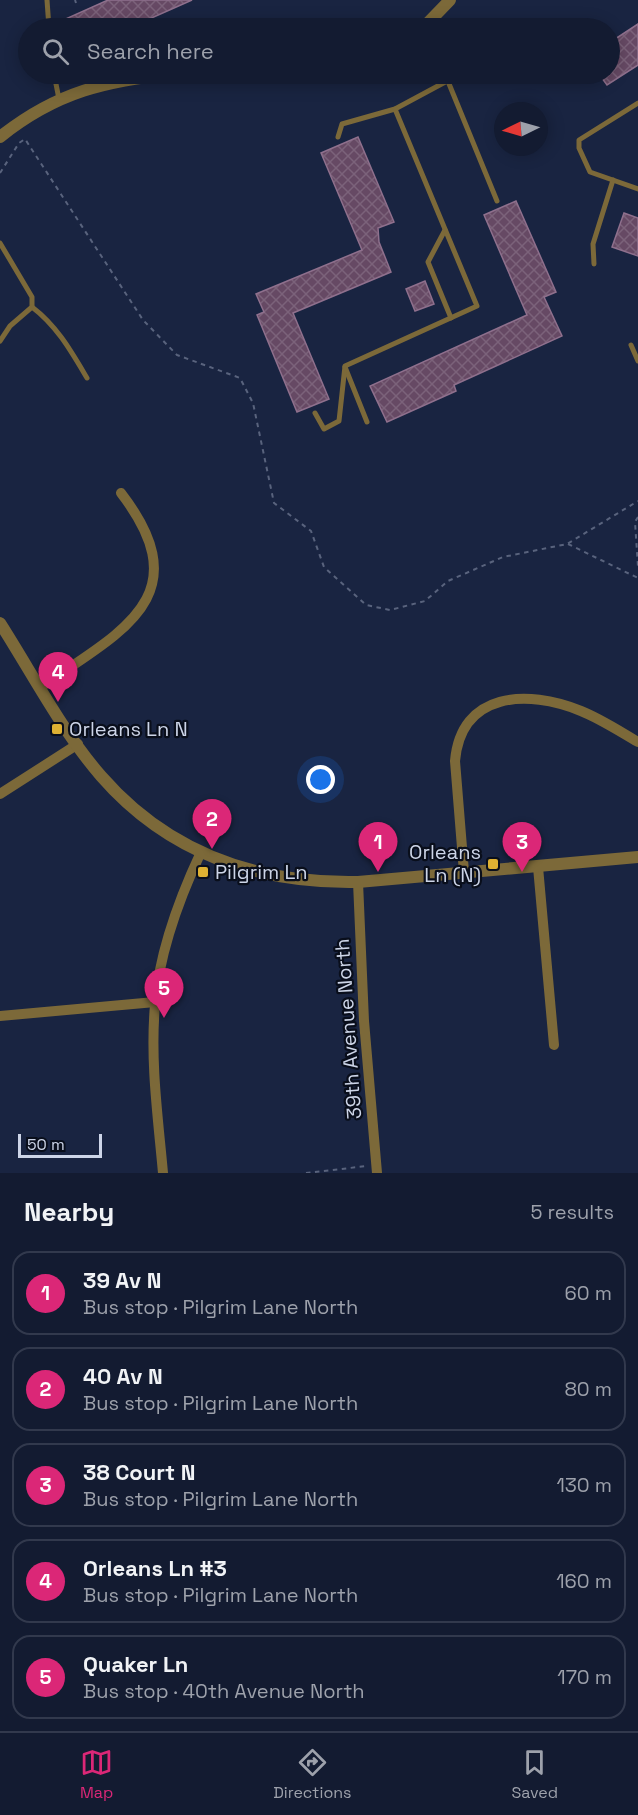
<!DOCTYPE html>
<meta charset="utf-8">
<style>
body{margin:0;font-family:"Space Grotesk",sans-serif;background:#20283d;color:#f1f3f6}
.compass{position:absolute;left:494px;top:102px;width:54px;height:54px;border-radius:50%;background:#131b31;box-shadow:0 3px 15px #0003;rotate:265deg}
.scale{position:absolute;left:18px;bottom:15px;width:84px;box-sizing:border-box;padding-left:6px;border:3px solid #cdd5e8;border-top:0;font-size:16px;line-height:21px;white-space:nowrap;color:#cdd5e8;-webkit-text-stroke:4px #090e1b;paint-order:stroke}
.you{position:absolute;left:321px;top:780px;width:21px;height:21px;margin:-15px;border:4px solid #fff;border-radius:50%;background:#1a73e8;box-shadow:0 0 0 9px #1a73e833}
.badge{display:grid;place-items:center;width:39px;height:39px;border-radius:50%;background:#db2777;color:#fff;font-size:20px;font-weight:700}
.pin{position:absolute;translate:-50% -50px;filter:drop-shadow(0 2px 3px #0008)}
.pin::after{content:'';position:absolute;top:32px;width:21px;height:18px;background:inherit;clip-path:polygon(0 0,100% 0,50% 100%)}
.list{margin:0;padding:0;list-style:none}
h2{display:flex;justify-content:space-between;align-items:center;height:78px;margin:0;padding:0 24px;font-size:26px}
h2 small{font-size:20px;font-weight:400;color:#9da1ab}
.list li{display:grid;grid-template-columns:39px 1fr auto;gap:18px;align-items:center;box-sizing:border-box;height:84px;margin:0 12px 12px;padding:0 12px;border:2px solid #32394d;border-radius:18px}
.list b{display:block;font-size:22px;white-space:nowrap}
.list p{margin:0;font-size:20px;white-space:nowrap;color:#9da1ab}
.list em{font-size:20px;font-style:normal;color:#9da1ab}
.icon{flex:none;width:33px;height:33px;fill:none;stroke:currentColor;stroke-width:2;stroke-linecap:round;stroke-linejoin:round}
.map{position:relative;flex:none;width:638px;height:1173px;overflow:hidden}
.search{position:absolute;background:#131b31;box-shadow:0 3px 15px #0003;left:18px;right:18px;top:18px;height:66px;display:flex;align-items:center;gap:15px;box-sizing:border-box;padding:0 21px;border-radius:33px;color:#9da1ab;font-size:22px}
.sheet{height:558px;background:#131b31}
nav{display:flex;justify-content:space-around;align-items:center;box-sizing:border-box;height:84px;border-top:2px solid #32394d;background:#131b31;font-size:16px;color:#9da1ab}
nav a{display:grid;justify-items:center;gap:3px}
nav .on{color:#db2777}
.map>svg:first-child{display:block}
.building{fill:url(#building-cross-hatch);stroke:#8f708d;stroke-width:1.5}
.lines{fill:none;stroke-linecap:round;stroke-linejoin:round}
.path{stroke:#59637d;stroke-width:2;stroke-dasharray:4.5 4.5;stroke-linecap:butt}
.service{stroke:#7c6939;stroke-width:5}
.minor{stroke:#7c6939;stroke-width:10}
.tertiary{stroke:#7c6939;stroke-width:12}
.poi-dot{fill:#deb133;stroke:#090e1b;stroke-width:2}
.labels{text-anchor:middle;stroke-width:4.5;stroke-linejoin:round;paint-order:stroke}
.poi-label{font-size:20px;fill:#cdd5e8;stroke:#090e1b;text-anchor:start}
.street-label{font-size:20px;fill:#cdd5e8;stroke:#090e1b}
</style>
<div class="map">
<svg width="638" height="1173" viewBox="0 0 638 1173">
<defs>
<pattern id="building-cross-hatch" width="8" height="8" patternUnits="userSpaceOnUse" patternTransform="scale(1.5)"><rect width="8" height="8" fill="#664964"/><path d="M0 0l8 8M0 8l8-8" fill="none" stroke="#7b627a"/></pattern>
</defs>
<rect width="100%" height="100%" fill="#192441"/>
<g class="building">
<path d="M 108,0 L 192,0 L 129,28 L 65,28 L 61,21 Z"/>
<path d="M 638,24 L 638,65 L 607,85 L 599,74 L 609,74 L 609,43 Z"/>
<path d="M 358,137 L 394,222 L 378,228 L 379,242 L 391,272 L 293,313 L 329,399 L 297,412 L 257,315 L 264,312 L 256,294 L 362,250 L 321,153 Z"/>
<path d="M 516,201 L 556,292 L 544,297 L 562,336 L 454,385 L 456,391 L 387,422 L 370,386 L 527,315 L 484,215 Z"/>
<path d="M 624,213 L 638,218 L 638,256 L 612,247 Z"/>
<path d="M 425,281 L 434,304 L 415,311 L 406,289 Z"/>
</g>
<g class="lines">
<g class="path">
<path d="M 75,0 L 76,3"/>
<path d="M 0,173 L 19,143 L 25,139 L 143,320 L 177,355 L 240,378 L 253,403 L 274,503 L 311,531 L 324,567 L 366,605 L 390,610 L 425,601 L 448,581 L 503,557 L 567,544 L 638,501"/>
<path d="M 638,517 L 635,522 L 638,567"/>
<path d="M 568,544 L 638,578"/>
<path d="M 306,1173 L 367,1166"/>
</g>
<g class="service">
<path d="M 47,0 L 49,28"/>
<path d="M 54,74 L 59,99"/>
<path d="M 445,74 L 497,201"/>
<path d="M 638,103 L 579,140 L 579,148 L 590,172 L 638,189"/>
<path d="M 338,137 L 342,124 L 395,109 L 449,80"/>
<path d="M 445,230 L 428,262 L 451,318"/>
<path d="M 0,243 L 32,297 L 32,307 L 10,326 L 0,341"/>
<path d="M 594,264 L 593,244 L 613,180"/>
<path d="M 32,307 C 57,326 71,351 87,378"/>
<path d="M 631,345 L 638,361"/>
<path d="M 345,367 L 367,422"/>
<path d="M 315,413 L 324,429 L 339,421 L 345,366 L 477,306 L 395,109"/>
</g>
<g class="minor">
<path d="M 41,687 C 120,632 201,597 121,493"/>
<path d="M 0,794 L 78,744"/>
<path d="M 538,867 L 554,1045"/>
<path d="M 464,872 L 455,761 C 461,692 527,689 581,711 C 601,719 619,731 638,742"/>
<path d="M 358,882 L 364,1021 L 377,1173"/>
<path d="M 0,1016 L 155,1002"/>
<path d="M 163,1173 C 158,1117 150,1061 155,1005 C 159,953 179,899 201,852"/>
</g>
<g class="tertiary">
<path d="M 423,28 L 450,0"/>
<path d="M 0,137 C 56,92 107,80 176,74"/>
<path d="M 0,623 C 32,673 62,731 101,776 C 168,853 258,884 358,882 L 638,857"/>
</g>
</g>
<g class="poi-dot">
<rect x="51" y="723" width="12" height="12" rx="3"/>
<rect x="487" y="858" width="12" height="12" rx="3"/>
<rect x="197" y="866" width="12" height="12" rx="3"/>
</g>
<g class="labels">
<g class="poi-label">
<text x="69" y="736">Orleans Ln N</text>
<text x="481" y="859" text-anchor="end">Orleans<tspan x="481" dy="23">Ln (N)</tspan></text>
<text x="215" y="879">Pilgrim Ln</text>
</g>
<g class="street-label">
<text transform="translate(348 1029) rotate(-94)" y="7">39th Avenue North</text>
</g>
</g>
</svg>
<svg class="compass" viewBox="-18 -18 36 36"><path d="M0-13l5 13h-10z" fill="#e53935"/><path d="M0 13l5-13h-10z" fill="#9da1ab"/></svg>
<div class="scale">50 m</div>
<div class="you"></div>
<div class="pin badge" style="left:378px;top:872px">1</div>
<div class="pin badge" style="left:212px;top:849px">2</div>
<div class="pin badge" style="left:522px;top:872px">3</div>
<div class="pin badge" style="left:58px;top:702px">4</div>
<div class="pin badge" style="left:164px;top:1018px">5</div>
<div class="search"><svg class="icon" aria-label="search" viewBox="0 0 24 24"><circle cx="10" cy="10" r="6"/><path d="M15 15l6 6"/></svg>Search here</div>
</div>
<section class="sheet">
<h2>Nearby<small>5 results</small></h2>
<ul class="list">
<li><span class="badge">1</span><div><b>39 Av N</b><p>Bus stop · Pilgrim Lane North</p></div><em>60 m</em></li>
<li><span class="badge">2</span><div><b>40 Av N</b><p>Bus stop · Pilgrim Lane North</p></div><em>80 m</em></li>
<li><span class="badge">3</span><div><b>38 Court N</b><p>Bus stop · Pilgrim Lane North</p></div><em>130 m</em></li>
<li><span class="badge">4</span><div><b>Orleans Ln #3</b><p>Bus stop · Pilgrim Lane North</p></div><em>160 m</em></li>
<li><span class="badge">5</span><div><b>Quaker Ln</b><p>Bus stop · 40th Avenue North</p></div><em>170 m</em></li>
</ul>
</section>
<nav>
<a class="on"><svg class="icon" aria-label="map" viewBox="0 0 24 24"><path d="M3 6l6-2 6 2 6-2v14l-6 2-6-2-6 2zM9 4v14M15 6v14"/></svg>Map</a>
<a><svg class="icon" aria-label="directions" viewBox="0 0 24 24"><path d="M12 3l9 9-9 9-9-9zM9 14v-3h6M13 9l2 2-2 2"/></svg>Directions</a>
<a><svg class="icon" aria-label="saved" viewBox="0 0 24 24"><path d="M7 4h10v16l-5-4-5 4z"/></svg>Saved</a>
</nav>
